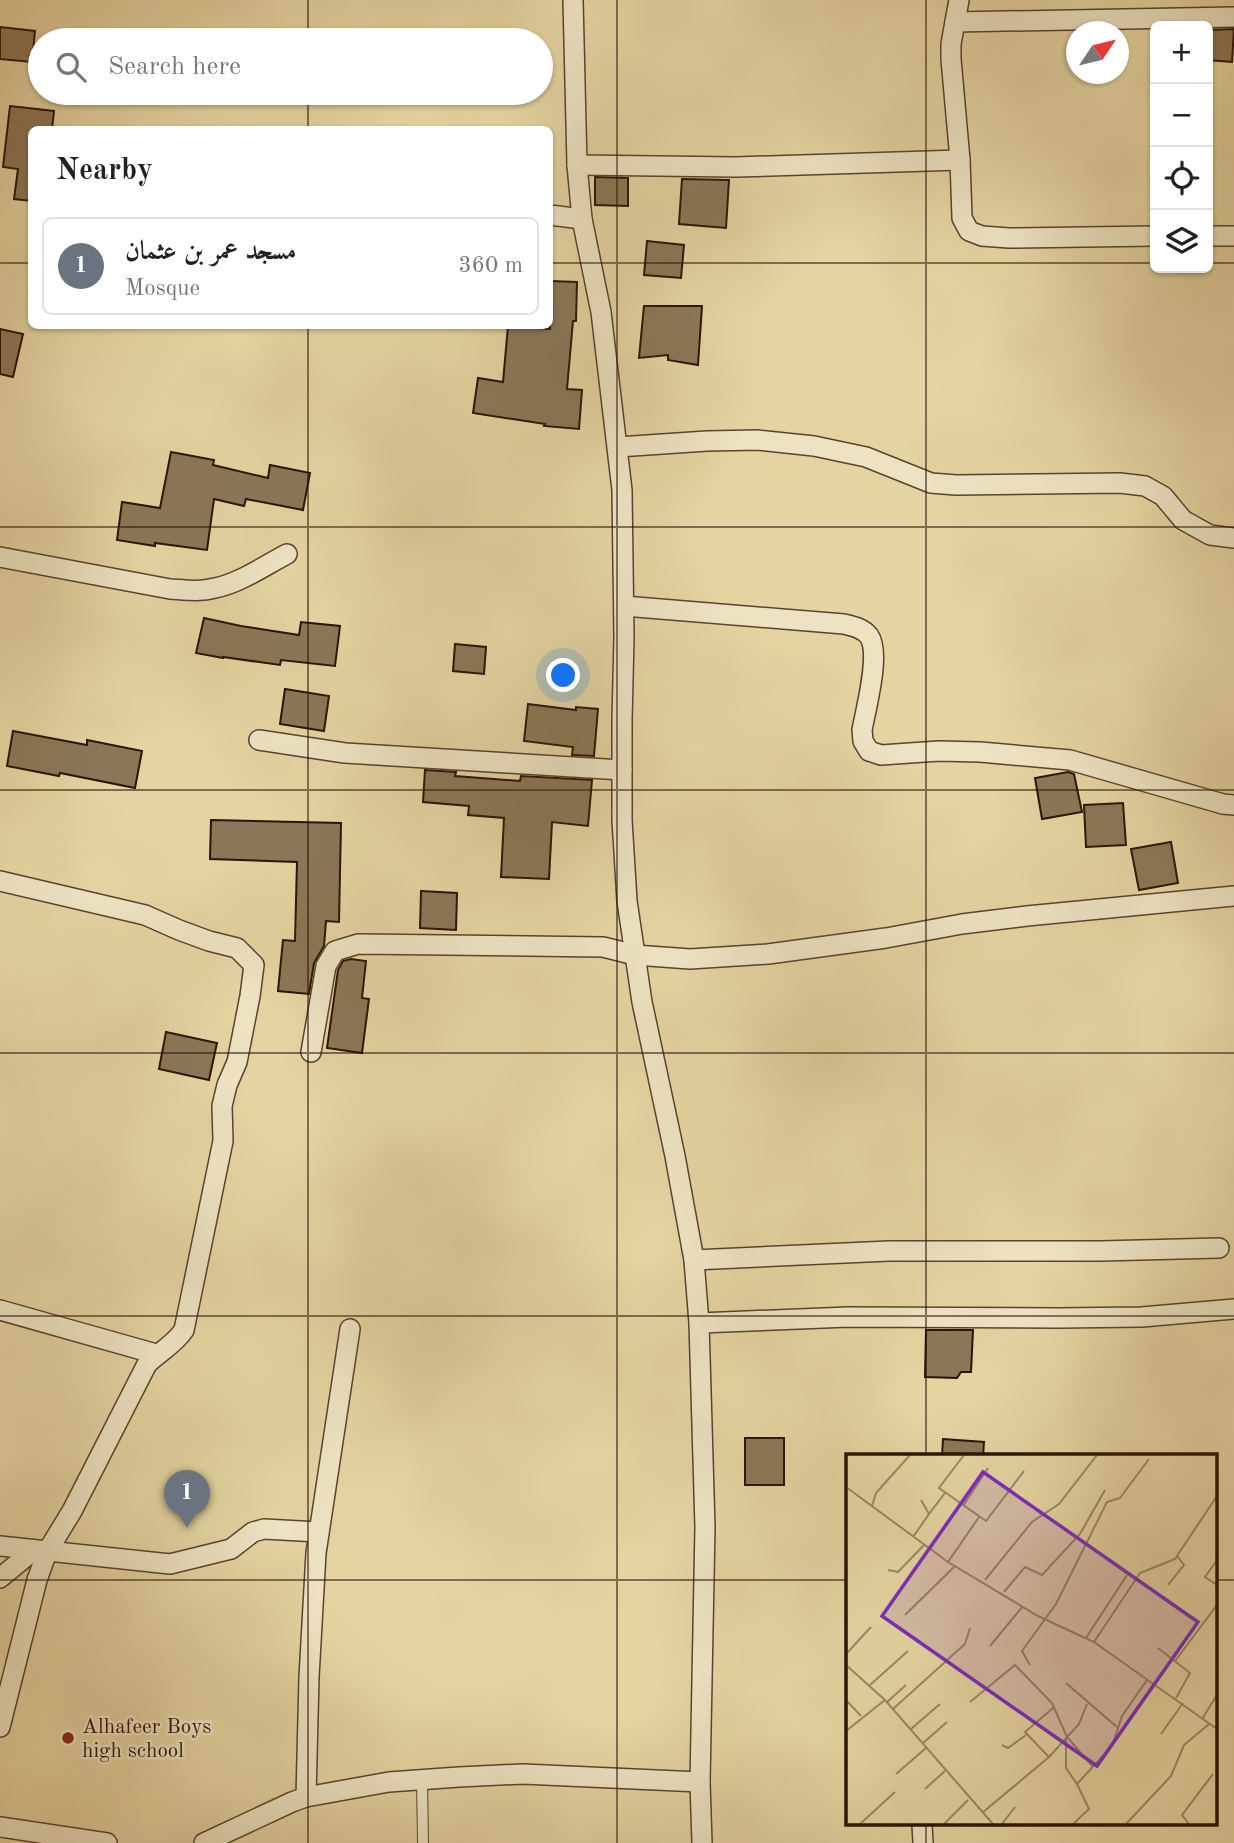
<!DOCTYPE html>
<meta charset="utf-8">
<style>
body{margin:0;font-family:"Old Standard TT",Amiri,serif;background:#f2f2f2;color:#222}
.controls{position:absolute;right:21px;top:21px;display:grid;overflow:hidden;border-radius:10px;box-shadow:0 2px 5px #0004}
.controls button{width:63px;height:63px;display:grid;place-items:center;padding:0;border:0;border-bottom:2px solid #e0e0e0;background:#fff;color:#222;font:35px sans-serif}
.compass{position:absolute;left:1066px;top:21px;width:63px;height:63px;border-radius:50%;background:#fff;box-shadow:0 2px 5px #0004;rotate:55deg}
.you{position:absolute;left:564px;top:676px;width:24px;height:24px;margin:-18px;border:5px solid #fff;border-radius:50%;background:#1a73e8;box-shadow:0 0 0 10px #1a73e833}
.badge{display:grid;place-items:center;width:46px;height:46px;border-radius:50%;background:#8f2418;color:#fff;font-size:23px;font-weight:700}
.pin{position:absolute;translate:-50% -58px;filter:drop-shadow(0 2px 4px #0008)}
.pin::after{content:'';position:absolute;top:37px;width:24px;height:21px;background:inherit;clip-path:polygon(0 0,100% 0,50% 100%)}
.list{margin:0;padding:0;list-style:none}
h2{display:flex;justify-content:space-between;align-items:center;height:91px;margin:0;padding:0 28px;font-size:30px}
h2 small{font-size:23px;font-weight:400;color:#767676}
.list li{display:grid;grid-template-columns:46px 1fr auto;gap:21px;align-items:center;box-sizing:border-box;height:98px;margin:0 14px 14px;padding:0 14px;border:2px solid #e0e0e0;border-radius:10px}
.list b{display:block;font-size:26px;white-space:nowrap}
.list p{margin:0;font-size:23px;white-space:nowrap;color:#767676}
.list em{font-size:23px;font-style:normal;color:#767676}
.icon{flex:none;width:38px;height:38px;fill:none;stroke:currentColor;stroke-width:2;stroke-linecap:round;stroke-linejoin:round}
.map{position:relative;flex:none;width:1234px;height:1843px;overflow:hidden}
.search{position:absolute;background:#fff;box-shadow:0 2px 5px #0004;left:28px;top:28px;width:525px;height:77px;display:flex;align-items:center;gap:18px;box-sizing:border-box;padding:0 24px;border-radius:38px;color:#767676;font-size:26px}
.panel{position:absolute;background:#fff;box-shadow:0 2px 5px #0004;left:28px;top:126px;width:525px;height:203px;border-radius:10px}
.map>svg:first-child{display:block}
.building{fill:#8b7757;stroke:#2a1307;stroke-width:2}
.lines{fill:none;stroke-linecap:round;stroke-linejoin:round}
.lane-casing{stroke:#58432e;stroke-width:12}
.street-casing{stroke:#58432e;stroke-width:22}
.lane{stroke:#ede3c2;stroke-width:10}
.street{stroke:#ede3c2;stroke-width:19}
.grid{fill:none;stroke:#2a1307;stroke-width:2;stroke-opacity:0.55}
.poi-dot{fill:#8f2418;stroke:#ede3c2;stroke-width:2.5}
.labels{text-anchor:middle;stroke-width:5;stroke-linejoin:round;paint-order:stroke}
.poi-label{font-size:21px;fill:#2a1307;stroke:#ede3c2;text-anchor:start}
.inset-road{fill:none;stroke:#9a8763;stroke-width:2}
.view{fill:#7b2cbf;fill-opacity:0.15;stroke:#7b2cbf;stroke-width:3.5}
.inset-edge{fill:none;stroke:#2a1307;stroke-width:3.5}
</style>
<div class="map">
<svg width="1234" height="1843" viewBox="0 0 1234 1843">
<rect width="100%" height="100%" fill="#e4d4a1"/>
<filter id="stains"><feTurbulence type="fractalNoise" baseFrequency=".00286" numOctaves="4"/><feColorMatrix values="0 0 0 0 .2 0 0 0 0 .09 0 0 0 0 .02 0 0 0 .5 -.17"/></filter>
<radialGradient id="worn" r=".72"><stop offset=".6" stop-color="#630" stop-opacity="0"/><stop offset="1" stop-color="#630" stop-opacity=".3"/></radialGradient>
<g class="building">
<path d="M 0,27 L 35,31 L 32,62 L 0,59 Z"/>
<path d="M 1234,29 L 1232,62 L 1208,60 L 1208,30 Z"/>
<path d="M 10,106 L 54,111 L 52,130 L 32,130 L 32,201 L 14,199 L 18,169 L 3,167 Z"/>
<path d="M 595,177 L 628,178 L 628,206 L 595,205 Z"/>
<path d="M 682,179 L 729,180 L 726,228 L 679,224 Z"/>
<path d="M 647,241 L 684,245 L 681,278 L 644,275 Z"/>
<path d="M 550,281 L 577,282 L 576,321 L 573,321 L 567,389 L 582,390 L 579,429 L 544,426 L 545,424 L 473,413 L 478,378 L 503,382 L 508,326 L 550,329 Z"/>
<path d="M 644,306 L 702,306 L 698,365 L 668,360 L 668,355 L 639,358 Z"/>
<path d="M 0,329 L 23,334 L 13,377 L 0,374 Z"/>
<path d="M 171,452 L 214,460 L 213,465 L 268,478 L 270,465 L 310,473 L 303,510 L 246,499 L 244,506 L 214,499 L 207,550 L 155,543 L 155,546 L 117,540 L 122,502 L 160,508 Z"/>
<path d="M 204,618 L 241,626 L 299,635 L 301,622 L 340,626 L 335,666 L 281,660 L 280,665 L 223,657 L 223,658 L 196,653 Z"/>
<path d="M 455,644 L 486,647 L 484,674 L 453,671 Z"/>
<path d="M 285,689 L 329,696 L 324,731 L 280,724 Z"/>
<path d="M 528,704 L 576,710 L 576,707 L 598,709 L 594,756 L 572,755 L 573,747 L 524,741 Z"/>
<path d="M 13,731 L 87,745 L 87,740 L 142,751 L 135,788 L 60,773 L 59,776 L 7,766 Z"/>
<path d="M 425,770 L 456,772 L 455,776 L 520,781 L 521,776 L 592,780 L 588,826 L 552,822 L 549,879 L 501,877 L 504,818 L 468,815 L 469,806 L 423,802 Z"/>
<path d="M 1068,772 L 1074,774 L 1082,812 L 1042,819 L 1035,778 Z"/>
<path d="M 1123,803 L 1126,845 L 1086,847 L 1084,805 Z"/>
<path d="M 211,820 L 341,823 L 339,922 L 326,921 L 324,946 L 314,963 L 309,994 L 278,991 L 283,940 L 295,941 L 297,862 L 210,859 Z"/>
<path d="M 1171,842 L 1178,883 L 1139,890 L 1131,849 Z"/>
<path d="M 421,891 L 457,893 L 456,930 L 420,928 Z"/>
<path d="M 351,959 L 366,961 L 362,998 L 369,999 L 362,1053 L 327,1048 L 338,970 L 343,961 Z"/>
<path d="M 166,1032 L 217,1043 L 209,1080 L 159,1069 Z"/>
<path d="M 926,1330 L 973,1330 L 971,1372 L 961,1372 L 957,1378 L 925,1377 Z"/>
<rect x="745" y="1438" width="39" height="47"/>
<path d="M 943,1439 L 984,1442 L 983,1456 L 942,1456 Z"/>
</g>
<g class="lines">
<g class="lane-casing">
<path id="lane" d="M 422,1779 L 423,1843"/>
</g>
<g class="street-casing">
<g id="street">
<path d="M 573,0 L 577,165 L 582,219 L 601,312 L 622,490 L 624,637 L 622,720 L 622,820 L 627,901 L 642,1002 L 675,1156 L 694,1260 L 699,1323 L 705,1527 L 700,1782 L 702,1843"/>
<path d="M 959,0 L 951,44 L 951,59 L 960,160 L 962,218 L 969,231 L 982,236 L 1009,238 L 1155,236"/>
<path d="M 955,22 L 1234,17"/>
<path d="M 577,165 L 736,167 L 960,160"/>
<path d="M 550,215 L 582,219"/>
<path d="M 1208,236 L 1234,236"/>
<path d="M 618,447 L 707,441 L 757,440 L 814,446 L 866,457 L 931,483 L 956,485 L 1120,483 L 1145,486 L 1163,496 L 1183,520 L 1210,535 L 1234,538"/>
<path d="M 0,557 L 170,589 C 186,590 200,592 215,588 C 240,583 264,566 287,554"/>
<path d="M 624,606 L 844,624 C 853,626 863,628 869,636 C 881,653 866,708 862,730 L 863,741 L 869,751 L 881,755 L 939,751 L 980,752 L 1070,760 L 1223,804 L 1234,805"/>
<path d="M 259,740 L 345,753 L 622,770"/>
<path d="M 0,881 L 145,915 L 179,930 L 209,941 L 237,948 L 254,965 L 250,996 L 237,1062 L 227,1085 L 222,1106 L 223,1141 L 184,1330 C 174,1345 159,1352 147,1364 L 72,1511 L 47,1552 L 37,1580 L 0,1727"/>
<path d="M 311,1052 L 326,966 L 335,951 L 358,944 L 603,947 L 635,955 L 690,959 L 768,954 L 886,938 L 962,924 L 1027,916 L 1234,896"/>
<path d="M 694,1260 L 889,1251 L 1101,1251 L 1219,1248"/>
<path d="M 0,1310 L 156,1354"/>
<path d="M 699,1323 L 848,1317 L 1059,1318 L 1142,1317 L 1234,1309"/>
<path d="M 0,1546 L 170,1564 L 231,1549 L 253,1532 L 264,1529 L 319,1532"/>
<path d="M 0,1578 L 34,1550"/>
<path d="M 306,1797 L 309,1677 L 316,1553 L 350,1329"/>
<path d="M 922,1824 L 923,1843"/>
<path d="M 0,1827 L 107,1843"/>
<path d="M 204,1843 L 292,1802 L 306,1797 L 389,1782 L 459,1777 L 523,1774 L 700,1782"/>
</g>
</g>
<use href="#lane" class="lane"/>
<use href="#street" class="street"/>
</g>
<path class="grid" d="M 308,0 L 308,40M 617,0 L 617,1843M 926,0 L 926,1456M 308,93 L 308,130M 0,263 L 32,263M 550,263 L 1155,263M 1208,263 L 1234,263M 308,326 L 308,1843M 0,527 L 1234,527M 0,790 L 1234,790M 0,1053 L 1234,1053M 0,1316 L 1234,1316M 0,1580 L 847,1580M 1215,1580 L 1234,1580M 926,1824 L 926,1843"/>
<circle class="poi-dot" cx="68" cy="1738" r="7"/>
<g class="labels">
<g class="poi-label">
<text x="82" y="1733">Alhafeer Boys<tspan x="82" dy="24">high school</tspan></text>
</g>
</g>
<g transform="translate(846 1454)">
<rect width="371" height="371" fill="#e4d4a1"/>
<path class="inset-road" d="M 118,1 L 93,34 L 140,67 L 178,17M 0,33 L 102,108 L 192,162 L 248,188 L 371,275M 26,52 L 30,39 L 64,1M 117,52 L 142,14M 83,60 L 99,39M 67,83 L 83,60 L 75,46M 371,106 L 359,123 L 371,131M 102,108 L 133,63M 42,116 L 52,118 L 78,91M 139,126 L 186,68 L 213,50 L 251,1M 322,131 L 338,111 L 331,102M 158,138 L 179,113 L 196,121 L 234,80 L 259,36M 59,161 L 109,112M 240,184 L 281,121M 248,188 L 294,119 L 329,105 L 371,42M 144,192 L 177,152M 312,194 L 344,219 L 330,244M 1,199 L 25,173M 329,207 L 371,151M 0,211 L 39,246 L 147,370M 184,211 L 176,197 L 210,150 L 261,48 L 274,44 L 303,5M 220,229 L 271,273M 24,231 L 62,197M 0,246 L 15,262M 41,248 L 60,231M 124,248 L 169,211 L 206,249 L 221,283 L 247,313M 47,255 L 119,190 L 124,174M 356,265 L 371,241M 65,275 L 94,250M 0,277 L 39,246M 315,280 L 337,249M 220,285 L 220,314 L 231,330M 76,290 L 101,268M 156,291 L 162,294 L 180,281M 203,303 L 179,278 L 207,254M 50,320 L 80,294M 79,335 L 99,317M 136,359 L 203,303 L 233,270 L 241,250M 14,370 L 49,338M 98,370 L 122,346M 156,370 L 169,353M 227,370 L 243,355 L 231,330 L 266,292 L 276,262 L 301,226M 280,370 L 325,322 L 338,291 L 363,270M 343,370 L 336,361 L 367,320"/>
<path class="view" d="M 137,18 L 352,168 L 251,312 L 36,162 Z"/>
<rect width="371" height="371" class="inset-edge"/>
</g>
<rect width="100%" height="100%" filter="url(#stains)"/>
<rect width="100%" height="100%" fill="url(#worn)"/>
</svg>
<div class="controls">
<button>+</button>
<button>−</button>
<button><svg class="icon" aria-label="locate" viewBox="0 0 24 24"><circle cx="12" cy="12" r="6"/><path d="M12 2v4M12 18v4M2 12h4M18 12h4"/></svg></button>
<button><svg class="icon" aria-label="layers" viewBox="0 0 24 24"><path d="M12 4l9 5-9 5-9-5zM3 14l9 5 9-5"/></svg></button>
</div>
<svg class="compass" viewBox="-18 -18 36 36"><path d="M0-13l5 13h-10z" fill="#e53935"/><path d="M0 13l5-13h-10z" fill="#767676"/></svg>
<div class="you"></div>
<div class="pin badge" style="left:187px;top:1528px;background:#6b7280">1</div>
<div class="search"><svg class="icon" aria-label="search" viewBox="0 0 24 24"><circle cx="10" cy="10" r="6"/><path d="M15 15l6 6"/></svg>Search here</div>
<section class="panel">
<h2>Nearby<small></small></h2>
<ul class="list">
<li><span class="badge" style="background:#6b7280">1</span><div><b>مسجد عمر بن عثمان</b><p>Mosque</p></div><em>360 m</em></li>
</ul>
</section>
</div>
